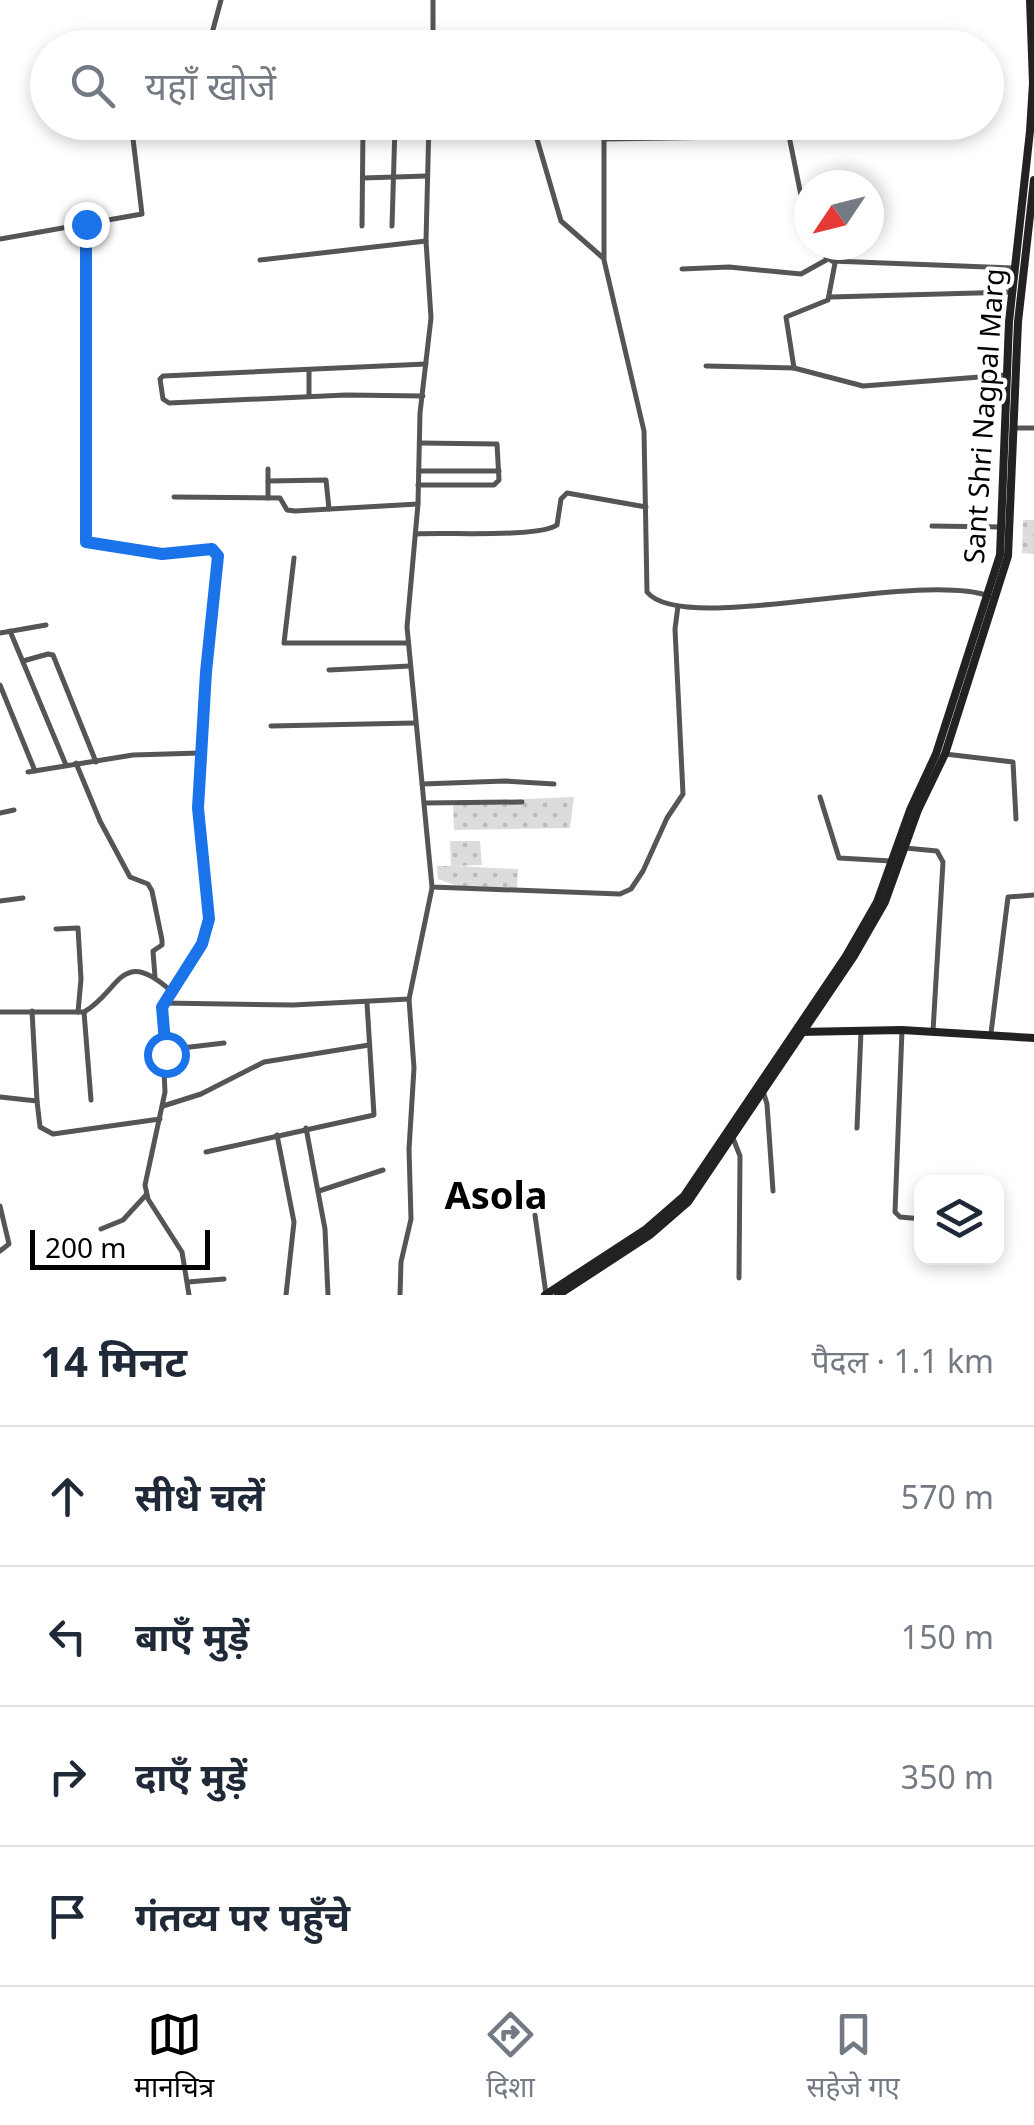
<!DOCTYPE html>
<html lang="hi">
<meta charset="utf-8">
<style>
body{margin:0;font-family:"Noto Sans","Noto Sans Devanagari",sans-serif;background:#f6f6f7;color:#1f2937}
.controls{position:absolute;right:30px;bottom:30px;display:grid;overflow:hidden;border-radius:20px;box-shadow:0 5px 15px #0003}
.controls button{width:90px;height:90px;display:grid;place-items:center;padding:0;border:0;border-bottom:2px solid #e0e1e3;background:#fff;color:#1f2937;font:50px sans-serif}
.compass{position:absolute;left:794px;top:170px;width:90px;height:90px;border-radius:50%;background:#fff;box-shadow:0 5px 15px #0003;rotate:235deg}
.scale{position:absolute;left:30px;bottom:25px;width:180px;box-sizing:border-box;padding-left:10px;border:5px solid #000;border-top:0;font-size:28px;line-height:35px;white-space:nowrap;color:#000;-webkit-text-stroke:8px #fff;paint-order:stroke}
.stop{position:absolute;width:30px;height:30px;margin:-22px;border:8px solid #1a73e8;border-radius:50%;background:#fff}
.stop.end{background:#1a73e8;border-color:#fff;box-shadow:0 2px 10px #0008}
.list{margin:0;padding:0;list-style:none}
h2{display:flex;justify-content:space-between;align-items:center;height:130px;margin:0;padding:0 40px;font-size:42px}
h2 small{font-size:32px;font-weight:400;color:#747a83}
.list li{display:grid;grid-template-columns:65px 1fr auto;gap:30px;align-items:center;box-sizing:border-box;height:140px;padding:0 40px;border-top:2px solid #e0e1e3}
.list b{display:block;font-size:38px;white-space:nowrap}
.list em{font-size:32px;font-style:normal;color:#747a83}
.icon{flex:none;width:55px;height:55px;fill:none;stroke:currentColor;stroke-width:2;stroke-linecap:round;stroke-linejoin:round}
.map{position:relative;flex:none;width:1034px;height:1295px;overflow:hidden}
.search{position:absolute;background:#fff;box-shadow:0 5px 15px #0003;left:30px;right:30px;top:30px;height:110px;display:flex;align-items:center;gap:25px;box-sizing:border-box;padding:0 35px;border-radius:55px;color:#747a83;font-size:38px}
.sheet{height:690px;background:#fff}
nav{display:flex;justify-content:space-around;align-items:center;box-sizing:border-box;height:140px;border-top:2px solid #e0e1e3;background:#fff;font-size:28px;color:#747a83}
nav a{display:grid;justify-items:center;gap:5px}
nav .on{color:#000}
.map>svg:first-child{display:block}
.green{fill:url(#green-dots)}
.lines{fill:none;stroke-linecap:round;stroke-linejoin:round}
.street{stroke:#555;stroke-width:5}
.secondary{stroke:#222;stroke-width:8}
.route{stroke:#1a73e8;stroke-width:12}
.labels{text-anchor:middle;stroke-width:8;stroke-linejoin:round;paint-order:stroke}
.street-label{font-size:28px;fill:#000;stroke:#fff}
.district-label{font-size:38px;font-weight:bold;fill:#000;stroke:#fff}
</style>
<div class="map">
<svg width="1034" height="1295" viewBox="0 0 1034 1295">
<defs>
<pattern id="green-dots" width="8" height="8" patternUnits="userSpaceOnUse" patternTransform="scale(2.5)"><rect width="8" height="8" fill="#dcdcdc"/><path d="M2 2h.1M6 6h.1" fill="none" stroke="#bbb" stroke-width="1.8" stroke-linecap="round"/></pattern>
</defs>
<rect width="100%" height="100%" fill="#fff"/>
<g class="green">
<path d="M 1023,520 L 1034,520 L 1034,554 L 1022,553 Z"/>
<path d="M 574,797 L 570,828 L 454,830 L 453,802 Z"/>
<path d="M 450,841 L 480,841 L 482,865 L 454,866 L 518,869 L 517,888 L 458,886 L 438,879 L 437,866 L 451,866 Z"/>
</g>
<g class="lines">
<g class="street">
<path d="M 208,48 L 221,0"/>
<path d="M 433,48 L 433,0"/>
<path d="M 429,122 L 426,241 L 431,318 L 420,413 L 418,504 L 407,627 L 432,887 L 620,894 L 631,889 L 643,871 L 667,818 L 683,794 L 675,629 L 678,606"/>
<path d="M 532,122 L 561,221 L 602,257"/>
<path d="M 363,178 L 427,176"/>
<path d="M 86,224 L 86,542 L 162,554 L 212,549 L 218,556 L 205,672 L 198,807 L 209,919 L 202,945 L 161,1007 L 165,1092 L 145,1185 L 148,1199 L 182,1252 L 189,1295"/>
<path d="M 362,226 L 363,128"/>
<path d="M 392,226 L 395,126"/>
<path d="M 809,235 L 789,136 L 604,139 L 604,260 L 644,431 L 647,592 C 683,637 914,570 989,596"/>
<path d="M 0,239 L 142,214 L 131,122"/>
<path d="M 812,245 L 832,261 L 1013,268"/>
<path d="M 260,260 L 426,241"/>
<path d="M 682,269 L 729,267 L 801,274 L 828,259"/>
<path d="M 831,297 L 1013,292"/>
<path d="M 706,366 L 794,368 L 863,386 L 1006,375"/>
<path d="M 794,368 L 786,317 L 828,300 L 835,263"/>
<path d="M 309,370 L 309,396"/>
<path d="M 423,396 L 346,395 L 169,403 L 163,399 L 160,379 L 163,376 L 426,364"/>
<path d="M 1013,428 L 1034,428"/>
<path d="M 268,469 L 268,498"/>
<path d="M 419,471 L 499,471"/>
<path d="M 268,481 L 326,480 L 329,509"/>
<path d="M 418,485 L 494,485 L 499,480 L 497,444 L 420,443"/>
<path d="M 174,497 L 280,498 L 287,510 L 295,511 L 418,504"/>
<path d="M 932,526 L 1002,527"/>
<path d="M 416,534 C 446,532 538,538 557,525 L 561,499 L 567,493 L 646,507"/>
<path d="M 294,558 L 284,643 L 407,643"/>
<path d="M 10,631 L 66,765"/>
<path d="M 0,633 L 46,625"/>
<path d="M 23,661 L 48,654 L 53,655 L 96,762"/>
<path d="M 329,670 L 410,666"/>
<path d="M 0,685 L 35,771"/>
<path d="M 271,726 L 414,723"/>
<path d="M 945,754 L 1013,762 L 1016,819"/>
<path d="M 76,763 L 100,821 L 130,877 L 148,884 L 152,891 L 162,940 L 162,945 L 153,951 L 155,977"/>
<path d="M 28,772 L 133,755 L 200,753"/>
<path d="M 422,784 L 505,781 L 554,784"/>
<path d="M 820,797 L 839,858 L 891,861"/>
<path d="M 425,803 L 522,802"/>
<path d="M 0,813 L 14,810"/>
<path d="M 905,848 L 937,851 L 943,862 L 933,1031"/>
<path d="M 0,901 L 23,898"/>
<path d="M 56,929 L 78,928 L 81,979 L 78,1012"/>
<path d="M 163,1003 L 293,1005 L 409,999"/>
<path d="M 32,1011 L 37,1101"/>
<path d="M 0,1012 L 84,1012 C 120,992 120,945 171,991"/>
<path d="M 84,1012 L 91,1100"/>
<path d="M 902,1030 L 895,1212 L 900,1217 L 922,1219"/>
<path d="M 991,1033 L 1008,897 L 1034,895"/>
<path d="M 165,1050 L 224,1043"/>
<path d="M 763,1091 L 767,1104 L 773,1191"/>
<path d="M 0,1097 L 37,1101 L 40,1127 L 53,1134 L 160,1119"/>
<path d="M 163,1106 L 201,1094 L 264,1062 L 369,1045"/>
<path d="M 306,1128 L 325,1229 L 328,1295"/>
<path d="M 857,1128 L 861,1031"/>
<path d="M 277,1135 L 294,1222 L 286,1295"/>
<path d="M 733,1138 L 740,1156 L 739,1278"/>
<path d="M 206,1152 L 374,1115 L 367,1003"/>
<path d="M 319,1191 L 383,1170"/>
<path d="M 0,1206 L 9,1244 L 0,1251"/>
<path d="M 535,1215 L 546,1294"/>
<path d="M 101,1229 L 123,1220 L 146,1195"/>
<path d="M 188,1282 L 224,1279"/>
<path d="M 400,1295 L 401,1262 L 411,1219 L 409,1149 L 414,1068 L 409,999 L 432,888"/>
</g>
<g class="secondary">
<path d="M 799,1032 L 902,1030 L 1034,1038"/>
<path d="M 545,1295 L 646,1229 L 684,1196 L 846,956 L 877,902 L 910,810 L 936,754 L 1000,555 L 1009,322 L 1030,131 L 1033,83 L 1030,0"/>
<path d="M 558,1295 L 650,1235 L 688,1202 L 854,956 L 885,902 L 918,810 L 945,754 L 1008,556 L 1018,322 L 1034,180"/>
</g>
</g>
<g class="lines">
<path class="route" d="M 86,224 L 86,542 L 162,554 L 212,549 L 218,556 L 206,672 L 198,808 L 209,919 L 202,944 L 162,1007 L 166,1054"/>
</g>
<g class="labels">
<g class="street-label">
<text transform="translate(984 416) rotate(-86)" y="10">Sant Shri Nagpal Marg</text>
</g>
<g class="district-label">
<text x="496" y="1209">Asola</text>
</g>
</g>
</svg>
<div class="controls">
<button><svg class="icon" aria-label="layers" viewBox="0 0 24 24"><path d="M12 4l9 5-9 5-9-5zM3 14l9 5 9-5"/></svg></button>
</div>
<svg class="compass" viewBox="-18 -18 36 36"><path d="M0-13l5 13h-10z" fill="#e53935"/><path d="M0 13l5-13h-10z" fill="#747a83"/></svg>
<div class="scale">200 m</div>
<div class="stop" style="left:166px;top:1054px"></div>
<div class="stop end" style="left:86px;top:224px"></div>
<div class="search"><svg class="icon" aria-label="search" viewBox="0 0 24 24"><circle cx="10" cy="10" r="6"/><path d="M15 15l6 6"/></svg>यहाँ खोजें</div>
</div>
<section class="sheet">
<h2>14 मिनट<small>पैदल · 1.1 km</small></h2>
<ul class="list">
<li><svg class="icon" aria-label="ahead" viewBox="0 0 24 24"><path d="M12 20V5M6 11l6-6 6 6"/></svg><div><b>सीधे चलें</b></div><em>570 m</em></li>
<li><svg class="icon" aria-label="left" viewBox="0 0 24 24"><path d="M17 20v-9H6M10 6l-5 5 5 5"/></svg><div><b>बाएँ मुड़ें</b></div><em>150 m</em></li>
<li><svg class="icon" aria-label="right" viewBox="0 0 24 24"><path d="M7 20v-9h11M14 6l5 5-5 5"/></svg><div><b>दाएँ मुड़ें</b></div><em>350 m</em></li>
<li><svg class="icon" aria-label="arrive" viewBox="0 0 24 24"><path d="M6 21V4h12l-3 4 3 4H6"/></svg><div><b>गंतव्य पर पहुँचे</b></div></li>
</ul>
</section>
<nav>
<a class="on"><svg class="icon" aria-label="map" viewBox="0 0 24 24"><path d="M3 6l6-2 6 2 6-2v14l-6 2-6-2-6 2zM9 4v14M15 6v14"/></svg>मानचित्र</a>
<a><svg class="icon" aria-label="directions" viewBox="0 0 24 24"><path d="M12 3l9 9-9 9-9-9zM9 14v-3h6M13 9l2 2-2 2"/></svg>दिशा</a>
<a><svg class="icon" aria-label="saved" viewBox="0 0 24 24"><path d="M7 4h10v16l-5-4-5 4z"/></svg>सहेजे गए</a>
</nav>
